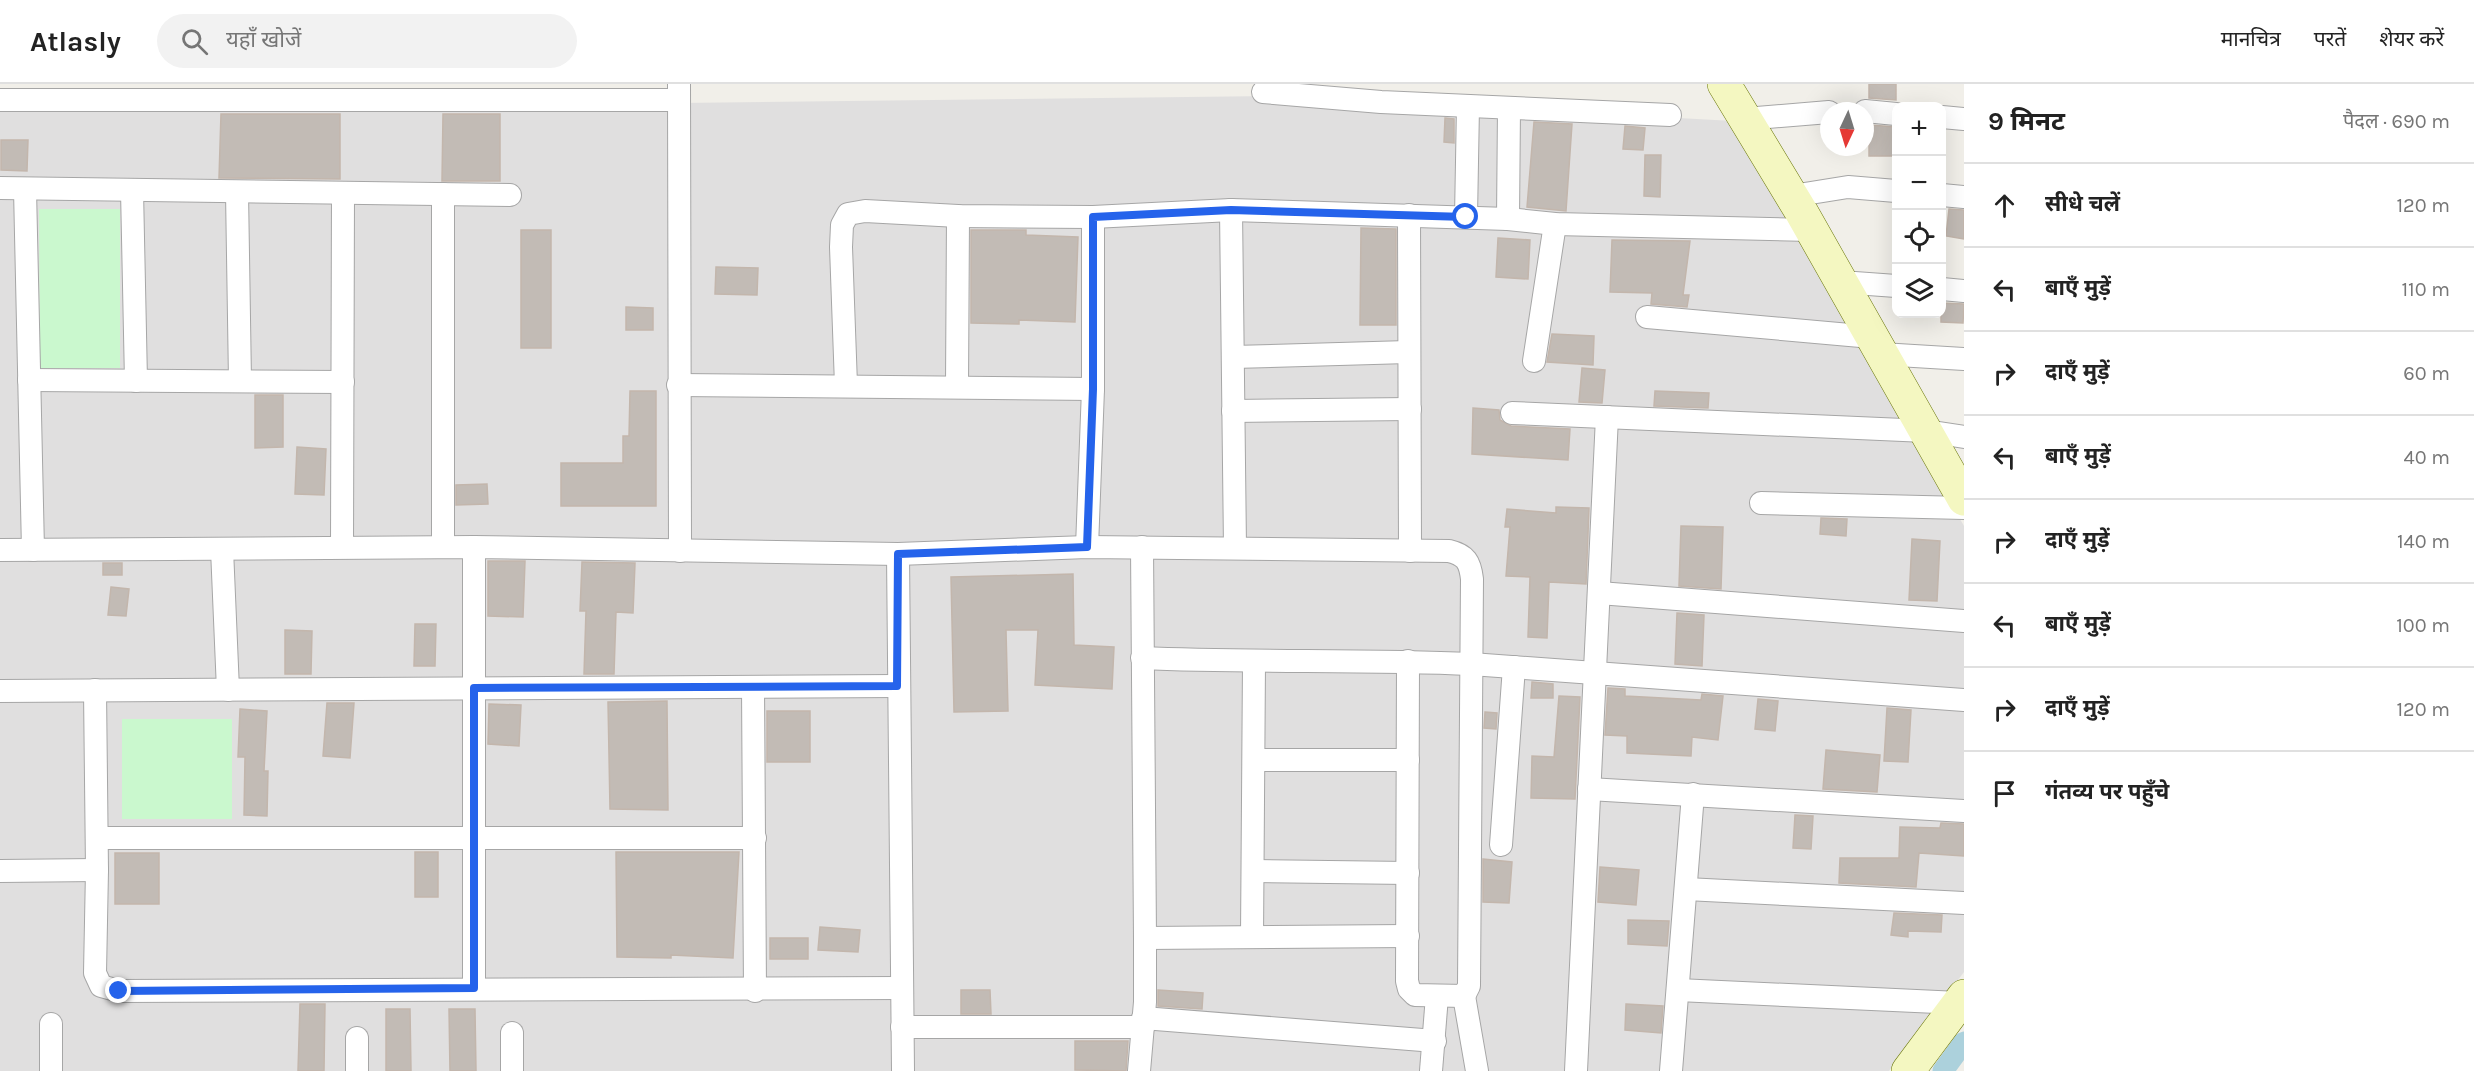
<!DOCTYPE html>
<html lang="hi">
<meta charset="utf-8">
<style>
body{margin:0;font-family:Karla,"Noto Sans Devanagari",sans-serif;background:#f2f2f2;color:#222}
.controls{position:absolute;right:18px;top:18px;display:grid;overflow:hidden;border-radius:12px;box-shadow:0 6px 24px #0002}
.controls button{width:54px;height:54px;display:grid;place-items:center;padding:0;border:0;border-bottom:2px solid #e0e0e0;background:#fff;color:#222;font:30px sans-serif}
.compass{position:absolute;left:1820px;top:18px;width:54px;height:54px;border-radius:50%;background:#fff;box-shadow:0 6px 24px #0002;rotate:184deg}
.stop{position:absolute;width:18px;height:18px;margin:-14px;border:4px solid #2563eb;border-radius:50%;background:#fff}
.stop.end{background:#2563eb;border-color:#fff;box-shadow:0 2px 6px #0008}
.list{margin:0;padding:0;list-style:none}
h2{display:flex;justify-content:space-between;align-items:center;height:78px;margin:0;padding:0 24px;font-size:26px}
h2 small{font-size:20px;font-weight:400;color:#767676}
.list li{display:grid;grid-template-columns:39px 1fr auto;gap:18px;align-items:center;box-sizing:border-box;height:84px;padding:0 24px;border-top:2px solid #e0e0e0}
.list b{display:block;font-size:22px;white-space:nowrap}
.list em{font-size:20px;font-style:normal;color:#767676}
.icon{flex:none;width:33px;height:33px;fill:none;stroke:currentColor;stroke-width:2;stroke-linecap:round;stroke-linejoin:round}
.map{position:relative;flex:none;width:1964px;height:987px;overflow:hidden}
header{display:flex;align-items:center;gap:36px;box-sizing:border-box;height:84px;padding:0 30px;background:#fff;border-bottom:2px solid #e0e0e0}
header strong{font-size:28px}
nav{display:flex;gap:33px;margin-inline-start:auto;font-size:21px}
.search{width:420px;height:54px;background:#f2f2f2;display:flex;align-items:center;gap:15px;box-sizing:border-box;padding:0 21px;border-radius:33px;color:#767676;font-size:22px}
main{display:flex}
aside{flex:1;background:#fff}
.map>svg:first-child{display:block}
.residential{fill:#e0dfdf}
.park{fill:#caf8ce}
.lines{fill:none;stroke-linecap:round;stroke-linejoin:round}
.canal{stroke:#acd1dc;stroke-width:21}
.building{fill:#c2bbb5;stroke:#c3b6ac;stroke-width:1.5}
.street-casing{stroke:#a6a6a6;stroke-width:24}
.secondary-casing{stroke:#6a770a;stroke-width:34}
.street{stroke:#fff;stroke-width:22}
.secondary{stroke:#f4f7c1;stroke-width:33}
.route{stroke:#2563eb;stroke-width:8}
</style>
<header>
<strong>Atlasly</strong>
<div class="search"><svg class="icon" aria-label="search" viewBox="0 0 24 24"><circle cx="10" cy="10" r="6"/><path d="M15 15l6 6"/></svg>यहाँ खोजें</div>
<nav><a>मानचित्र</a><a>परतें</a><a>शेयर करें</a></nav>
</header>
<main>
<div class="map">
<svg width="1964" height="987" viewBox="0 0 1964 987">
<rect width="100%" height="100%" fill="#f1efe9"/>
<path class="residential" d="M 1280,12 L 1733,37 L 1964,442 L 1964,888 L 1889,987 L 0,987 L 0,27 Z"/>
<g class="park">
<path d="M 39,125 L 120,125 L 120,284 L 40,284 Z"/>
<rect x="122" y="635" width="110" height="100"/>
</g>
<g class="lines">
<path class="canal" d="M 1943,987 L 1964,958"/>
</g>
<g class="building">
<path d="M 1869,0 L 1896,0 L 1896,16 L 1869,14 Z"/>
<path d="M 221,30 L 340,30 L 340,95 L 219,94 Z"/>
<path d="M 443,30 L 500,30 L 500,97 L 442,97 Z"/>
<path d="M 1445,34 L 1454,35 L 1454,59 L 1444,58 Z"/>
<path d="M 1534,38 L 1572,40 L 1566,127 L 1527,123 Z"/>
<path d="M 1869,41 L 1896,43 L 1896,72 L 1869,72 Z"/>
<path d="M 1625,42 L 1645,44 L 1643,66 L 1623,65 Z"/>
<path d="M 1,56 L 28,56 L 27,87 L 1,86 Z"/>
<path d="M 1645,71 L 1661,71 L 1660,113 L 1644,112 Z"/>
<path d="M 1949,125 L 1964,126 L 1964,155 L 1946,152 Z"/>
<path d="M 1361,144 L 1396,145 L 1396,241 L 1360,241 Z"/>
<rect x="521" y="146" width="30" height="118"/>
<path d="M 971,146 L 1026,146 L 1026,151 L 1078,153 L 1075,238 L 1019,236 L 1019,240 L 971,239 Z"/>
<path d="M 1498,154 L 1530,156 L 1528,195 L 1496,193 Z"/>
<path d="M 1612,156 L 1690,157 L 1683,211 L 1689,211 L 1687,223 L 1651,220 L 1652,209 L 1610,208 Z"/>
<path d="M 716,183 L 758,184 L 757,211 L 715,210 Z"/>
<path d="M 1941,219 L 1964,220 L 1963,239 L 1941,238 Z"/>
<path d="M 626,223 L 653,224 L 653,246 L 626,246 Z"/>
<path d="M 1552,250 L 1594,252 L 1593,281 L 1547,278 Z"/>
<path d="M 1582,284 L 1605,286 L 1602,319 L 1579,318 Z"/>
<path d="M 630,307 L 656,307 L 656,422 L 561,422 L 561,379 L 623,379 L 623,352 L 629,352 Z"/>
<path d="M 1655,307 L 1709,309 L 1708,324 L 1654,322 Z"/>
<path d="M 255,311 L 283,311 L 283,363 L 255,364 Z"/>
<path d="M 1473,324 L 1499,326 L 1500,336 L 1511,342 L 1570,345 L 1568,376 L 1472,370 Z"/>
<path d="M 297,363 L 326,365 L 324,411 L 295,410 Z"/>
<path d="M 487,400 L 488,420 L 456,421 L 456,401 Z"/>
<path d="M 1556,423 L 1589,424 L 1586,500 L 1549,498 L 1547,554 L 1528,553 L 1530,493 L 1506,492 L 1510,443 L 1505,443 L 1507,425 L 1556,429 Z"/>
<path d="M 1821,434 L 1847,435 L 1846,452 L 1820,450 Z"/>
<path d="M 1681,442 L 1723,443 L 1721,505 L 1679,502 Z"/>
<path d="M 1912,455 L 1940,457 L 1937,517 L 1909,516 Z"/>
<path d="M 488,477 L 525,477 L 523,533 L 488,532 Z"/>
<path d="M 582,478 L 635,479 L 633,529 L 616,528 L 614,590 L 584,590 L 586,527 L 580,527 Z"/>
<rect x="103" y="479" width="19" height="12"/>
<path d="M 1073,490 L 1074,561 L 1114,563 L 1112,605 L 1035,601 L 1038,546 L 1006,546 L 1008,627 L 954,628 L 951,493 Z"/>
<path d="M 111,503 L 129,505 L 126,532 L 108,531 Z"/>
<path d="M 1677,529 L 1704,531 L 1702,582 L 1675,580 Z"/>
<path d="M 415,540 L 436,540 L 435,582 L 414,582 Z"/>
<path d="M 285,546 L 312,547 L 311,590 L 285,590 Z"/>
<path d="M 1532,598 L 1553,600 L 1553,614 L 1531,614 Z"/>
<path d="M 1608,604 L 1625,605 L 1625,612 L 1701,616 L 1702,610 L 1723,612 L 1718,656 L 1692,653 L 1691,672 L 1627,669 L 1627,652 L 1605,651 Z"/>
<path d="M 1559,612 L 1580,613 L 1575,715 L 1531,714 L 1532,672 L 1554,673 Z"/>
<path d="M 1758,615 L 1778,617 L 1775,647 L 1755,645 Z"/>
<path d="M 667,617 L 668,726 L 610,725 L 608,618 Z"/>
<path d="M 327,619 L 354,619 L 350,674 L 323,672 Z"/>
<path d="M 489,620 L 521,621 L 519,662 L 488,660 Z"/>
<path d="M 1887,624 L 1911,626 L 1908,678 L 1884,677 Z"/>
<path d="M 240,625 L 267,627 L 264,687 L 268,687 L 267,732 L 244,731 L 245,673 L 238,673 Z"/>
<rect x="767" y="627" width="43" height="51"/>
<path d="M 1485,628 L 1497,629 L 1496,645 L 1484,644 Z"/>
<path d="M 1826,666 L 1880,671 L 1877,708 L 1823,705 Z"/>
<path d="M 1795,731 L 1813,732 L 1811,765 L 1793,764 Z"/>
<path d="M 1941,739 L 1964,740 L 1964,772 L 1919,769 L 1916,803 L 1839,799 L 1840,774 L 1899,774 L 1900,743 L 1940,744 Z"/>
<rect x="415" y="768" width="23" height="45"/>
<path d="M 616,768 L 739,768 L 733,874 L 671,871 L 671,874 L 617,873 Z"/>
<rect x="115" y="769" width="44" height="51"/>
<path d="M 1483,775 L 1512,778 L 1509,819 L 1483,818 Z"/>
<path d="M 1600,783 L 1639,786 L 1636,821 L 1598,818 Z"/>
<path d="M 1894,829 L 1942,831 L 1941,848 L 1908,847 L 1908,853 L 1891,851 Z"/>
<path d="M 1628,836 L 1669,837 L 1667,862 L 1628,860 Z"/>
<path d="M 820,843 L 860,846 L 858,868 L 818,866 Z"/>
<rect x="770" y="854" width="38" height="21"/>
<path d="M 961,906 L 990,906 L 991,930 L 961,930 Z"/>
<path d="M 1158,906 L 1203,909 L 1202,925 L 1158,922 Z"/>
<path d="M 300,920 L 325,920 L 324,987 L 298,987 Z"/>
<path d="M 1626,920 L 1663,922 L 1661,949 L 1625,946 Z"/>
<path d="M 386,925 L 410,925 L 411,987 L 386,987 Z"/>
<path d="M 449,925 L 475,925 L 476,987 L 450,987 Z"/>
<path d="M 1075,957 L 1128,957 L 1126,987 L 1075,986 Z"/>
</g>
<g class="lines">
<g class="street-casing">
<g id="street">
<path d="M 679,1 L 680,467"/>
<path d="M 1263,8 L 1381,18 L 1670,31"/>
<path d="M 0,16 L 678,16"/>
<path d="M 1865,27 L 1896,30"/>
<path d="M 1942,33 L 1964,35"/>
<path d="M 1745,35 L 1829,28"/>
<path d="M 0,104 L 510,111"/>
<path d="M 25,105 L 33,466"/>
<path d="M 132,106 L 136,297"/>
<path d="M 237,108 L 240,297"/>
<path d="M 443,110 L 443,463"/>
<path d="M 1942,111 L 1964,113"/>
<path d="M 1792,112 L 1848,103 L 1896,107"/>
<path d="M 1231,126 L 1235,464"/>
<path d="M 1409,131 L 1410,467"/>
<path d="M 1466,133 L 1468,22"/>
<path d="M 1508,135 L 1509,24"/>
<path d="M 1841,198 L 1896,202"/>
<path d="M 1942,205 L 1964,207"/>
<path d="M 1647,233 L 1872,253"/>
<path d="M 1881,270 L 1964,275"/>
<path d="M 1233,273 L 1408,268"/>
<path d="M 1534,277 L 1555,140"/>
<path d="M 29,296 L 343,298"/>
<path d="M 678,301 L 1093,305"/>
<path d="M 846,301 L 841,163 L 842,141 L 848,130 L 865,127 L 958,132 L 1093,133 L 1231,126 L 1508,135 L 1555,140 L 1811,146"/>
<path d="M 957,302 L 958,132"/>
<path d="M 1233,327 L 1410,325"/>
<path d="M 1512,329 L 1926,347 L 1964,353"/>
<path d="M 1761,419 L 1964,424"/>
<path d="M 342,463 L 343,109"/>
<path d="M 1087,463 L 1093,305 L 1093,133"/>
<path d="M 222,465 L 228,606"/>
<path d="M 0,466 L 474,463 L 898,470 L 1087,463 L 1449,467 C 1466,471 1470,478 1472,495 L 1469,902 L 1464,912 L 1415,911 L 1409,905 L 1407,897 L 1408,577"/>
<path d="M 898,470 L 903,987"/>
<path d="M 1599,509 L 1964,537"/>
<path d="M 1142,574 C 1252,579 1361,575 1471,580 L 1964,616"/>
<path d="M 753,603 L 755,907"/>
<path d="M 95,606 L 97,786 L 95,889 L 101,902 L 119,907 L 901,904"/>
<path d="M 0,607 L 897,602"/>
<path d="M 1255,676 L 1408,676"/>
<path d="M 1589,705 L 1964,727"/>
<path d="M 97,754 L 755,754"/>
<path d="M 1501,761 L 1514,583"/>
<path d="M 0,787 L 97,786"/>
<path d="M 1253,787 L 1408,789"/>
<path d="M 1686,805 L 1964,819"/>
<path d="M 1252,853 L 1254,579"/>
<path d="M 1145,854 L 1408,852"/>
<path d="M 474,904 L 474,463"/>
<path d="M 1678,906 L 1959,919"/>
<path d="M 1464,912 L 1477,987"/>
<path d="M 1143,934 L 1435,957"/>
<path d="M 51,940 L 51,987"/>
<path d="M 902,943 L 1143,943"/>
<path d="M 357,987 L 357,954"/>
<path d="M 512,987 L 512,949"/>
<path d="M 1139,987 L 1145,918 L 1145,854 L 1142,463"/>
<path d="M 1431,987 L 1437,912"/>
<path d="M 1576,987 L 1607,333"/>
<path d="M 1671,987 L 1693,710"/>
</g>
</g>
<g class="secondary-casing">
<g id="secondary">
<path d="M 1724,0 L 1802,129 L 1964,415"/>
<path d="M 1908,987 L 1964,912"/>
</g>
</g>
<use href="#street" class="street"/>
<use href="#secondary" class="secondary"/>
</g>
<g class="lines">
<path class="route" d="M 119,907 L 474,904 L 474,604 L 897,602 L 898,470 L 1087,463 L 1093,305 L 1093,133 L 1231,126 L 1466,133"/>
</g>
</svg>
<div class="controls">
<button>+</button>
<button>−</button>
<button><svg class="icon" aria-label="locate" viewBox="0 0 24 24"><circle cx="12" cy="12" r="6"/><path d="M12 2v4M12 18v4M2 12h4M18 12h4"/></svg></button>
<button><svg class="icon" aria-label="layers" viewBox="0 0 24 24"><path d="M12 4l9 5-9 5-9-5zM3 14l9 5 9-5"/></svg></button>
</div>
<svg class="compass" viewBox="-18 -18 36 36"><path d="M0-13l5 13h-10z" fill="#e53935"/><path d="M0 13l5-13h-10z" fill="#767676"/></svg>
<div class="stop" style="left:1466px;top:133px"></div>
<div class="stop end" style="left:119px;top:907px"></div>
</div>
<aside>
<h2>9 मिनट<small>पैदल · 690 m</small></h2>
<ul class="list">
<li><svg class="icon" aria-label="ahead" viewBox="0 0 24 24"><path d="M12 20V5M6 11l6-6 6 6"/></svg><div><b>सीधे चलें</b></div><em>120 m</em></li>
<li><svg class="icon" aria-label="left" viewBox="0 0 24 24"><path d="M17 20v-9H6M10 6l-5 5 5 5"/></svg><div><b>बाएँ मुड़ें</b></div><em>110 m</em></li>
<li><svg class="icon" aria-label="right" viewBox="0 0 24 24"><path d="M7 20v-9h11M14 6l5 5-5 5"/></svg><div><b>दाएँ मुड़ें</b></div><em>60 m</em></li>
<li><svg class="icon" aria-label="left" viewBox="0 0 24 24"><path d="M17 20v-9H6M10 6l-5 5 5 5"/></svg><div><b>बाएँ मुड़ें</b></div><em>40 m</em></li>
<li><svg class="icon" aria-label="right" viewBox="0 0 24 24"><path d="M7 20v-9h11M14 6l5 5-5 5"/></svg><div><b>दाएँ मुड़ें</b></div><em>140 m</em></li>
<li><svg class="icon" aria-label="left" viewBox="0 0 24 24"><path d="M17 20v-9H6M10 6l-5 5 5 5"/></svg><div><b>बाएँ मुड़ें</b></div><em>100 m</em></li>
<li><svg class="icon" aria-label="right" viewBox="0 0 24 24"><path d="M7 20v-9h11M14 6l5 5-5 5"/></svg><div><b>दाएँ मुड़ें</b></div><em>120 m</em></li>
<li><svg class="icon" aria-label="arrive" viewBox="0 0 24 24"><path d="M6 21V4h12l-3 4 3 4H6"/></svg><div><b>गंतव्य पर पहुँचे</b></div></li>
</ul>
</aside>
</main>
